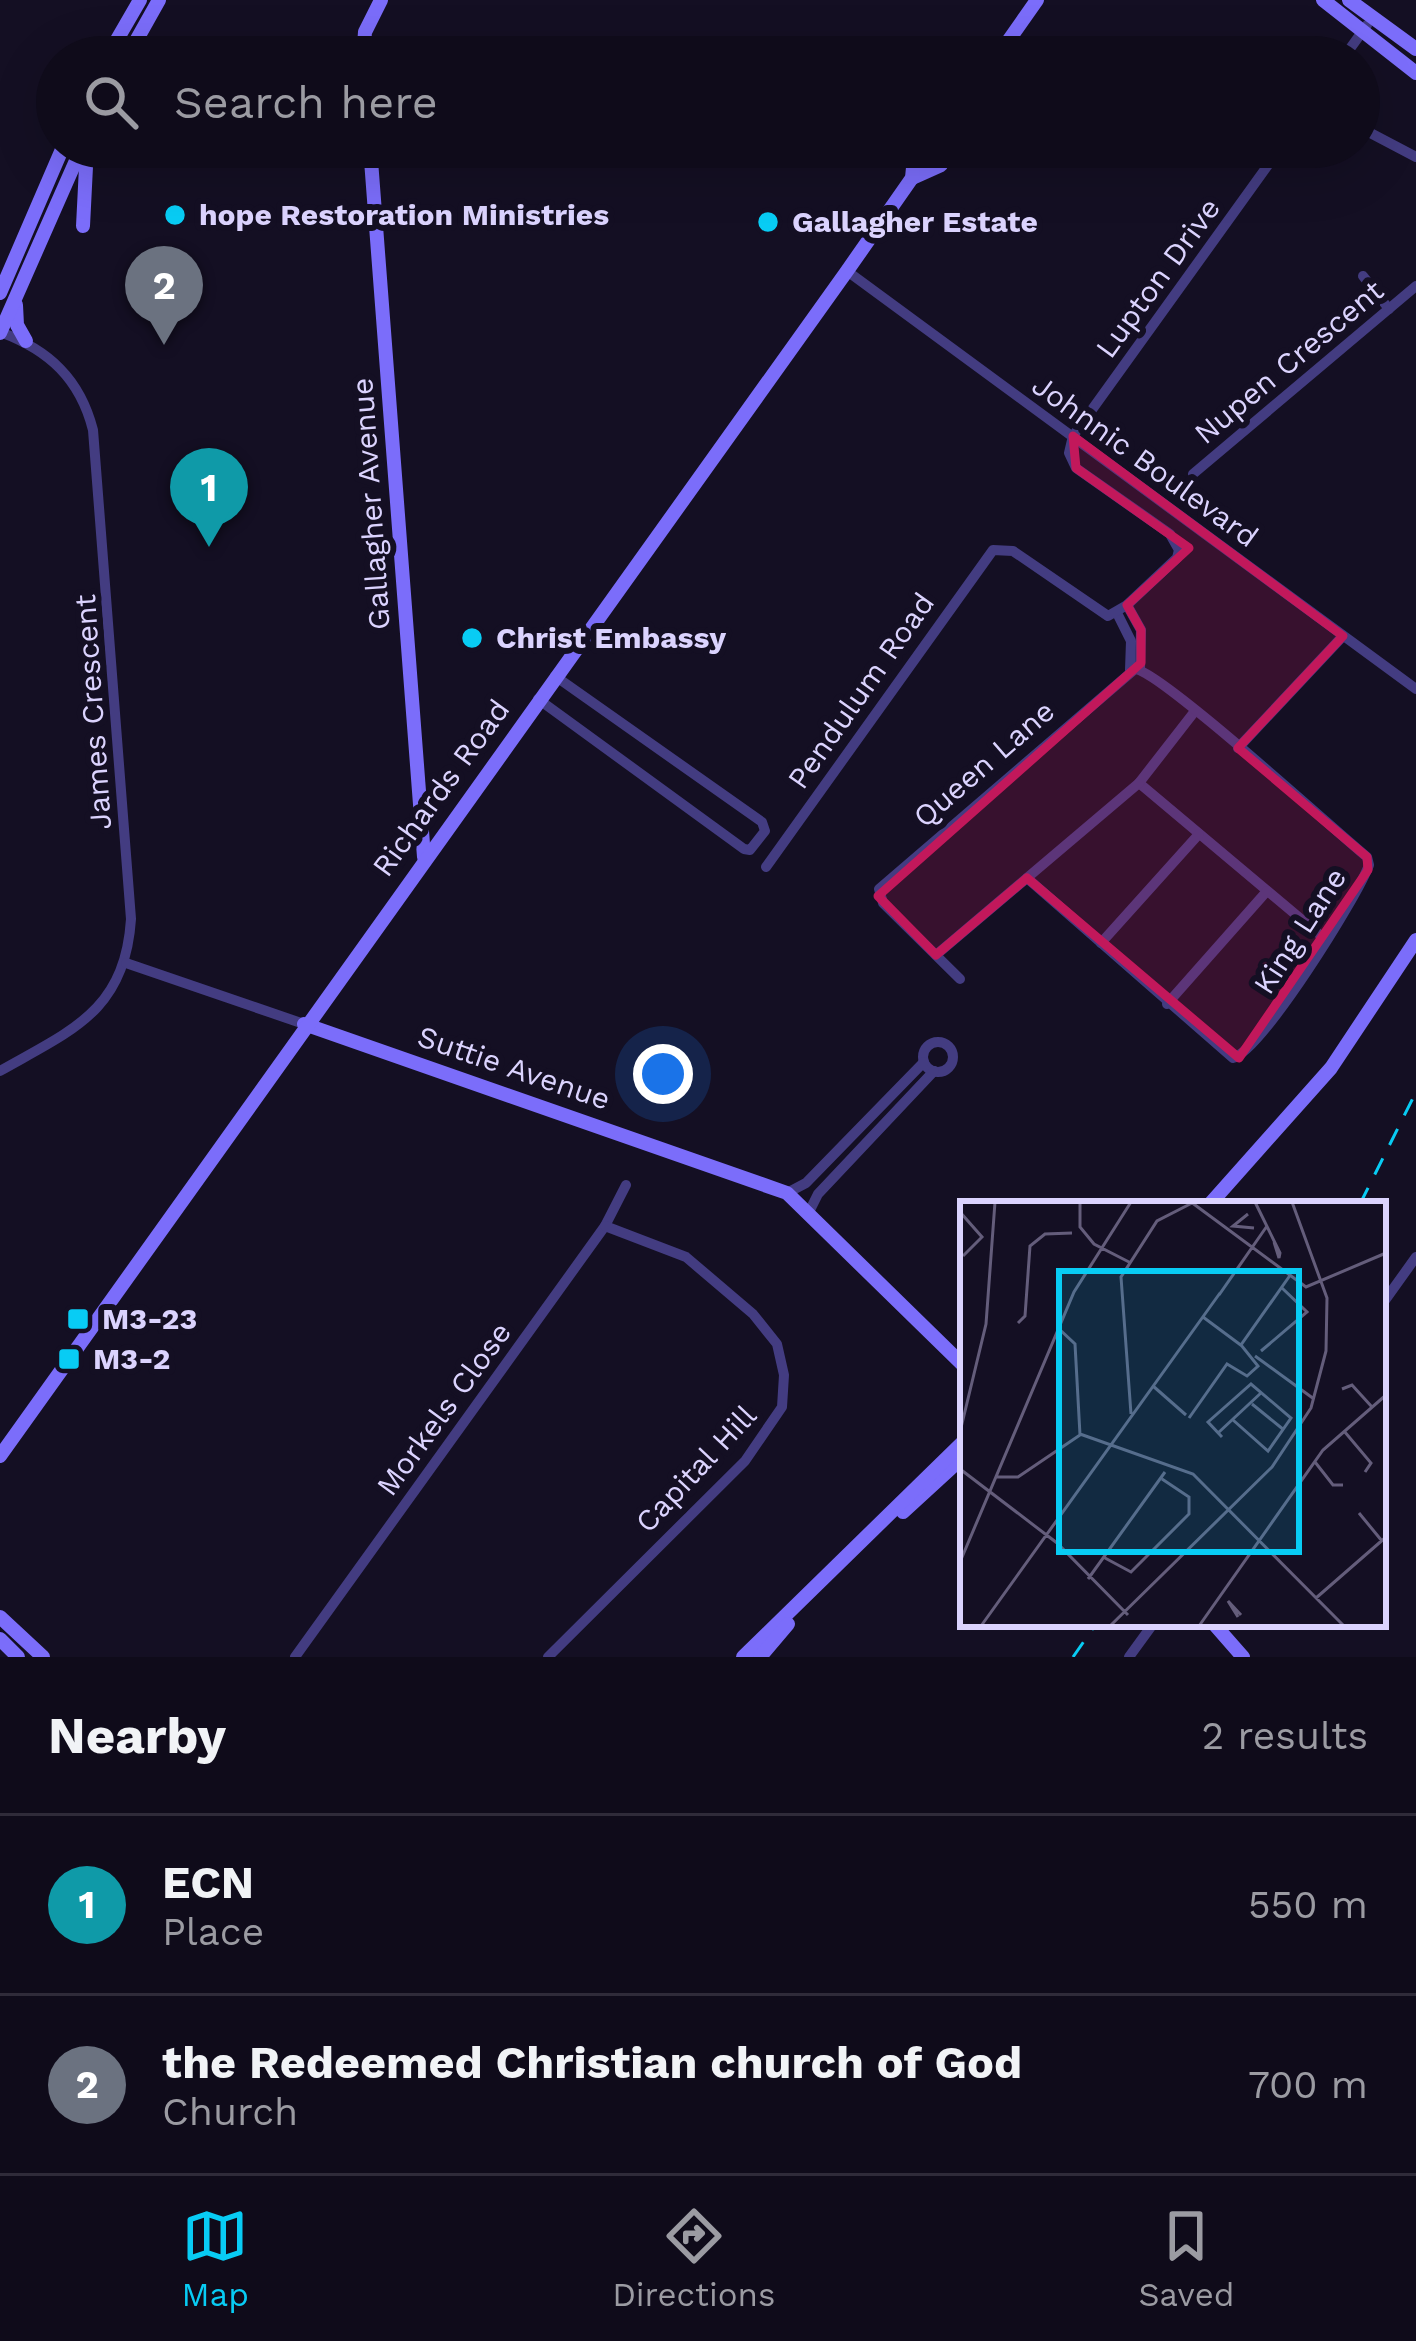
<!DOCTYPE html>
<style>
body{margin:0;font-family:"Work Sans",sans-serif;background:#1d1927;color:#f1f3f6}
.you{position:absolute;left:663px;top:1074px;width:42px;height:42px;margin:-30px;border:9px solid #fff;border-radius:50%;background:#1a73e8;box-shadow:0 0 0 18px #1a73e833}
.badge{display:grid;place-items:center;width:78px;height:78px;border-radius:50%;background:#08ccf4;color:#fff;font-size:39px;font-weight:700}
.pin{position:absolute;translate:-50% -99px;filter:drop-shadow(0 3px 6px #0008)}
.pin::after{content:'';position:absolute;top:63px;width:42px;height:36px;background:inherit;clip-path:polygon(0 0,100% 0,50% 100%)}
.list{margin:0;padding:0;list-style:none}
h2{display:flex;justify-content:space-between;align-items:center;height:156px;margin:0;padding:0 48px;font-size:51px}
h2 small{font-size:39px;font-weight:400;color:#9b9ba2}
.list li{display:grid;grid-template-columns:78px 1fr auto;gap:36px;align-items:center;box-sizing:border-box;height:180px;padding:0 48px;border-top:3px solid #2f2b39}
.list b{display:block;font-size:45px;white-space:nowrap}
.list p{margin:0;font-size:39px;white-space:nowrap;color:#9b9ba2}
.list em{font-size:39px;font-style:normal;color:#9b9ba2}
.icon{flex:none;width:66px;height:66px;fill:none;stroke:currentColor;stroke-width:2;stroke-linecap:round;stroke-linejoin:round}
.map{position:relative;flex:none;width:1416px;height:1657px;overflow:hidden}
.search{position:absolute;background:#0f0b1a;box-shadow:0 12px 48px #0002;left:36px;right:36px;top:36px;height:132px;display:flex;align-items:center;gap:30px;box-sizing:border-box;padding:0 42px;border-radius:66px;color:#9b9ba2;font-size:45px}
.sheet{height:516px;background:#0f0b1a}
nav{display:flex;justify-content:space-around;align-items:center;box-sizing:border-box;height:168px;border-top:3px solid #2f2b39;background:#0f0b1a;font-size:33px;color:#9b9ba2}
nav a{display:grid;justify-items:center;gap:6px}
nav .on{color:#08ccf4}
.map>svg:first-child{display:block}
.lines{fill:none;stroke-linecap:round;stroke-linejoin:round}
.street{stroke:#433c81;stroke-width:10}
.secondary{stroke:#7b6dfa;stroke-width:14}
.rail{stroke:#08ccf4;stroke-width:3;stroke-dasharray:18 15;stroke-linecap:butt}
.marked{fill:#c2185b;fill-opacity:0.2;stroke:#c2185b;stroke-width:9;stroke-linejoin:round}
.poi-dot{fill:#08ccf4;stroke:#140f23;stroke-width:4.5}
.labels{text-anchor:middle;stroke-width:12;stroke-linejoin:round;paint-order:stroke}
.poi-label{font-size:30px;font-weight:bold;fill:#dbd3fe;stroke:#140f23;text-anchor:start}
.street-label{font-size:30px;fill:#dbd3fe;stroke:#140f23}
.inset-road{fill:none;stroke:#645d7b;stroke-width:3}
.view{fill:#08ccf4;fill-opacity:0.15;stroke:#08ccf4;stroke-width:6}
.inset-edge{fill:none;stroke:#dbd3fe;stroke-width:6}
</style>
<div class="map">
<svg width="1416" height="1657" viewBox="0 0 1416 1657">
<rect width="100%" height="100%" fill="#140f23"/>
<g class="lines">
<g class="street">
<path d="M 1344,57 L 1367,25"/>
<path d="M 1359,127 L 1416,157"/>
<path d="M 847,271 L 1416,689"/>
<path d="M 1363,276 L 1389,309"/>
<path d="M 0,332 C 49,350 80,379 93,430 L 131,919 C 125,1011 72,1030 0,1071"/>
<path d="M 1193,474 L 1416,286"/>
<path d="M 1127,605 L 1141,630 L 1140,669"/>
<path d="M 1117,613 L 1131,641 L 1130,670"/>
<path d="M 538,699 L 744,849 L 750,850 L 765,831 L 762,822 L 555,676"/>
<path d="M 1238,748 L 1343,636"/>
<path d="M 1139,783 L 1326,940"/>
<path d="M 766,867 L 993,550 L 1013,551 L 1108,616 L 1127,605 L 1177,558 L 1179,550 L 1170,534 L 1076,468 L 1069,453 L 1073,436 L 1281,147"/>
<path d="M 1101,943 L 1199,834"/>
<path d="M 936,955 L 1139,783 L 1195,711"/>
<path d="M 126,963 L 304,1024"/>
<path d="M 960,979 L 883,903 L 879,889 L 1135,669 C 1160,671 1333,829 1367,857 L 1369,865 C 1357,898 1261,1051 1233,1058 L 1027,878"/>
<path d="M 1167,1004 L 1267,891"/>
<circle cx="938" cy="1057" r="15"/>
<path d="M 787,1193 L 806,1183 L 924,1062"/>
<path d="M 809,1212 L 818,1194 L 934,1071"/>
<path d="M 1383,1303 L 1416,1257"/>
<path d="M 295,1657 L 605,1226 L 626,1185"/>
<path d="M 548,1657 L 745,1461 L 782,1407 L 784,1375 L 777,1344 L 753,1314 L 686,1257 L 605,1226"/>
<path d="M 1129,1657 L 1153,1624"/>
</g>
<g class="secondary">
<path d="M 1323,0 L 1416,73"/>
<path d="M 1349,0 L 1416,49"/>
<path d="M 107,57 L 140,0"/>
<path d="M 127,57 L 159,0"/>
<path d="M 363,57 L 365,32 L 381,0"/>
<path d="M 997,57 L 1037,0"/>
<path d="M 370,147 L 424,857"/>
<path d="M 912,178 L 941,165 L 945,147"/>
<path d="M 83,226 L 87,147"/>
<path d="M 0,293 L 63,147"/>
<path d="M 16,305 L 17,325 L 26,341"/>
<path d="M 0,333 L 82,147"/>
<path d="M 304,1024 L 787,1193 L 963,1365"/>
<path d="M 1210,1204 L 1331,1068 L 1416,940"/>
<path d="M 0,1456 L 847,271 L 912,178 L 915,147"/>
<path d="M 903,1512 L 963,1457"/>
<path d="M 0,1617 L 43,1657"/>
<path d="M 1214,1624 L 1243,1657"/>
<path d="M 0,1639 L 18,1657"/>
<path d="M 743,1657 L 963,1442"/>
<path d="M 760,1657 L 788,1624"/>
</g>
<g class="rail">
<path d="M 1360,1204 L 1416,1092"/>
<path d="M 1073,1657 L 1096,1624"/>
</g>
</g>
<path class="marked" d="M 1073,436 L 1343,636 L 1238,748 L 1367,857 L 1368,870 L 1239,1058 L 1027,878 L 936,955 L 878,896 L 1141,663 L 1141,630 L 1127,605 L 1189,548 L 1076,468 Z"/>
<g class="poi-dot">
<circle cx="175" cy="215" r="12"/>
<circle cx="768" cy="222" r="12"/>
<circle cx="472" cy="638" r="12"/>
<rect x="66" y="1307" width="24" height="24" rx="6"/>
<rect x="57" y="1347" width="24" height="24" rx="6"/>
</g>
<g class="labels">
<g class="poi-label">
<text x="199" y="225">hope Restoration Ministries</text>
<text x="792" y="232">Gallagher Estate</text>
<text x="496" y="648">Christ Embassy</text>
<text x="102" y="1329">M3-23</text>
<text x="93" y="1369">M3-2</text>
</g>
<g class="street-label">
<text transform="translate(1158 278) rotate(-54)" y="10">Lupton Drive</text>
<text transform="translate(1289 362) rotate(-40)" y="10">Nupen Crescent</text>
<text transform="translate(1145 461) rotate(36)" y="10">Johnnic Boulevard</text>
<text transform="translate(371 504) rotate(-94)" y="10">Gallagher Avenue</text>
<text transform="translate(861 691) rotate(-55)" y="10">Pendulum Road</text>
<text transform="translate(93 712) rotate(-94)" y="10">James Crescent</text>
<text transform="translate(984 764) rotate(-41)" y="10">Queen Lane</text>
<text transform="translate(441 788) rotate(-54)" y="10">Richards Road</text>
<text transform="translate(1300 931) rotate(-57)" y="10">King Lane</text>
<text transform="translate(514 1068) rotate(19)" y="10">Suttie Avenue</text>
<text transform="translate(444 1409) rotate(-54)" y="10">Morkels Close</text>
<text transform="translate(696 1469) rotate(-47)" y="10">Capital Hill</text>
</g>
</g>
<g transform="translate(960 1201)">
<rect width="426" height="426" fill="#140f23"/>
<path class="inset-road" d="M 120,1 L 120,26 L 134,43 L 169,61M 231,1 L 346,86 L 426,52M 295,1 L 320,52 L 319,57 L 314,41M 0,11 L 22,36 L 3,55M 288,13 L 273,25 L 294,27M 259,94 L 307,25M 243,116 L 282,145M 58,122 L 65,115 L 70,45 L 85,33 L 112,32M 301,150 L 347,111 L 322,87M 295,155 L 354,198M 193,185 L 226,214M 382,188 L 392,184 L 412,206M 292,203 L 324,229M 171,213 L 161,76 L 197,20 L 234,1M 229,217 L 267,163 L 287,175 L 298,165 L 281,144 L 331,73M 384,230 L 411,262 L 405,271M 0,231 L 26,123 L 35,1M 258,232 L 302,191M 120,233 L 233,273 L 384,425M 262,236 L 248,221 L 291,183 L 331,217 L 308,250 L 273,219M 355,261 L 373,284 L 383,284M 0,268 L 97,342 L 168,414M 36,276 L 58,276 L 120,234 L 115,143 L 97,126M 399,312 L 422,340M 145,357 L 171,371 L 229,313 L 229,296 L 202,278M 0,361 L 114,91 L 171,1M 128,378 L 205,271M 356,397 L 426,336M 278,416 L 268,400 L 281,414M 21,425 L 260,92M 150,425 L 312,266 L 351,207 L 366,150 L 367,97 L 332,1M 239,425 L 363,249 L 426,194"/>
<path class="view" d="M 99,70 L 339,70 L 339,351 L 99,351 Z"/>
<rect width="426" height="426" class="inset-edge"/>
</g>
</svg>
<div class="you"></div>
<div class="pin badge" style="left:209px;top:547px;background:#0f9aa8">1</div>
<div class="pin badge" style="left:164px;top:345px;background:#6b7280">2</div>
<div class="search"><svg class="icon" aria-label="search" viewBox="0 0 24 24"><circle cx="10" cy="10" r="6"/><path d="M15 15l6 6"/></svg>Search here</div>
</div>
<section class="sheet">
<h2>Nearby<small>2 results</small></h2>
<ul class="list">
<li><span class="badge" style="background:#0f9aa8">1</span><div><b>ECN</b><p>Place</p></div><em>550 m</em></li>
<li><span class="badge" style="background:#6b7280">2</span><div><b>the Redeemed Christian church of God</b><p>Church</p></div><em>700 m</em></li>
</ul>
</section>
<nav>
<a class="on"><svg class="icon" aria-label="map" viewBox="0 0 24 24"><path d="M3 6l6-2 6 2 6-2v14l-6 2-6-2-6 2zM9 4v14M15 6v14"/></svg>Map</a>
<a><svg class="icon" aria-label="directions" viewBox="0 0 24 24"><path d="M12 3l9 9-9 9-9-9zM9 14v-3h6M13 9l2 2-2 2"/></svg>Directions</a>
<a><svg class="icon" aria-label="saved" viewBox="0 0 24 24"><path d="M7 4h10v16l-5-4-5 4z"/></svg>Saved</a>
</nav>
